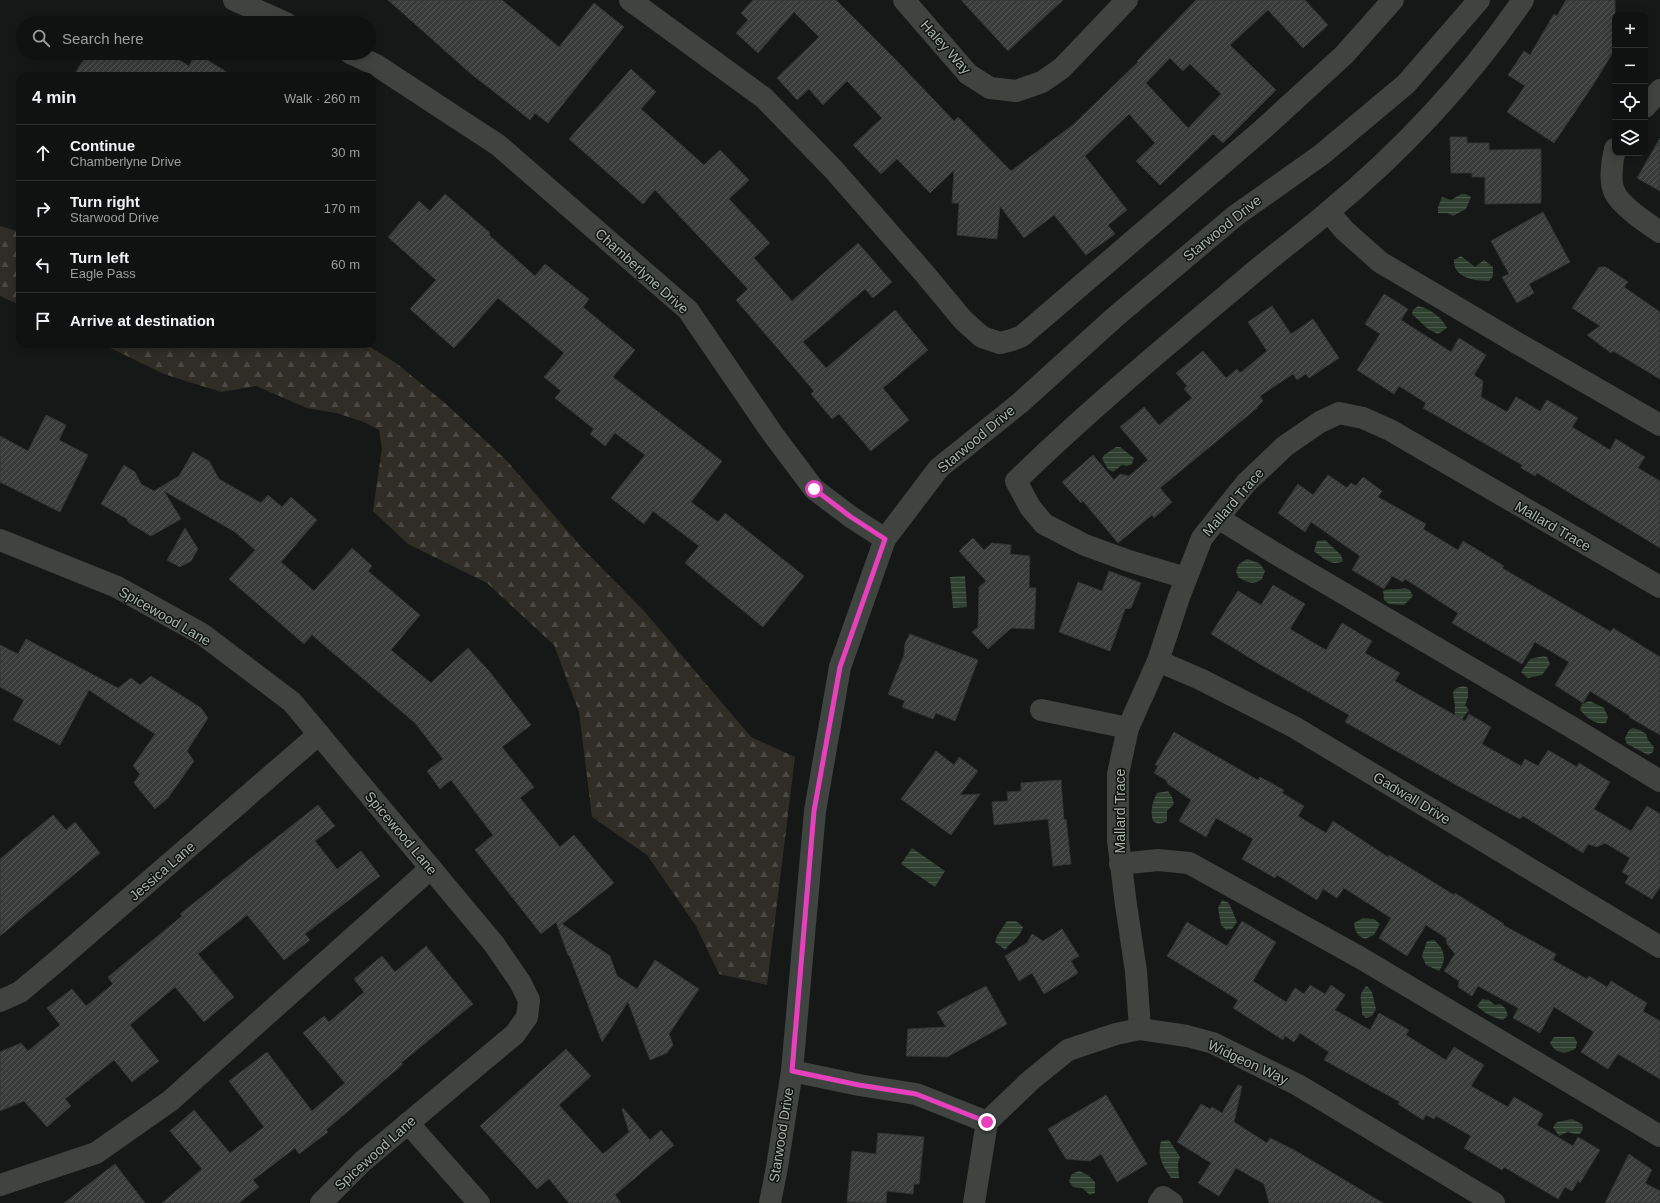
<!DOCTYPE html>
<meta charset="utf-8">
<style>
body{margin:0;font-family:Helvetica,sans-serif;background:#1e201f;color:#f1f3f6}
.controls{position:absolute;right:12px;top:12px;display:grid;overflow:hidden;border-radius:8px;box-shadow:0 2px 10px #0003}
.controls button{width:36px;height:36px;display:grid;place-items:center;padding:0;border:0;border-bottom:1px solid #303231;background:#101211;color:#f1f3f6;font:20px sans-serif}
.stop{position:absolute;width:12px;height:12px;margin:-9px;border:3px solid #e640bd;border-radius:50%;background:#fff}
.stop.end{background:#e640bd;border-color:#fff;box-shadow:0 1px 4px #0008}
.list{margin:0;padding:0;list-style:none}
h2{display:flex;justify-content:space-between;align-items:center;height:52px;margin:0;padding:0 16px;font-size:17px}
h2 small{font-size:13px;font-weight:400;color:#9c9e9f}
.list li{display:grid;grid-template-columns:26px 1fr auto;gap:12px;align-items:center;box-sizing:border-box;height:56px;padding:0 16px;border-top:1px solid #303231}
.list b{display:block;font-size:15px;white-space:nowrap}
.list p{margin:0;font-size:13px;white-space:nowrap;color:#9c9e9f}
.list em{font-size:13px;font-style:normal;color:#9c9e9f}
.icon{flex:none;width:22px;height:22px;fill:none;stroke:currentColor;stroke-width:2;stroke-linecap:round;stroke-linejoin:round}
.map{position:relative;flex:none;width:1660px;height:1203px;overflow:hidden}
.search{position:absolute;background:#101211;box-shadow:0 2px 10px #0003;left:16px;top:16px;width:360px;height:44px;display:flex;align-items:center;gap:10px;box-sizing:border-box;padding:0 14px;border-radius:22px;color:#9c9e9f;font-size:15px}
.panel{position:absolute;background:#101211;box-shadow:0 2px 10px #0003;left:16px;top:72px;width:360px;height:276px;border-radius:12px}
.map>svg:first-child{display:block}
.forest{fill:url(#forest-firs)}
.water{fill:url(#water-rules)}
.building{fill:url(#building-hatch);stroke:#313433;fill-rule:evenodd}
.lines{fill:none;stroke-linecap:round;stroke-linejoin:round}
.minor{stroke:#3f4441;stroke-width:22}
.route{stroke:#e640bd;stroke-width:5}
.labels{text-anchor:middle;stroke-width:3;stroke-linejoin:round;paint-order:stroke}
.street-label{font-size:14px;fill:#a9b7ad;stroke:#111312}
</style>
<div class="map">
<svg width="1660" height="1203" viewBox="0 0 1660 1203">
<defs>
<pattern id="forest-firs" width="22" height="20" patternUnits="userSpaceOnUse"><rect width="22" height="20" fill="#302d27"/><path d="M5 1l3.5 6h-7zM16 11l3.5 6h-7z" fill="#4b4944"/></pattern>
<pattern id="water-rules" width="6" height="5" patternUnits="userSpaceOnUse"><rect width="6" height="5" fill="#304031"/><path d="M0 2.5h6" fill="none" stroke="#4b594c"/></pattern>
<pattern id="building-hatch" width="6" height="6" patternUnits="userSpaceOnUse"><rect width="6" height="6" fill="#383d3b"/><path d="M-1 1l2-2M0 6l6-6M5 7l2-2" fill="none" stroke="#525755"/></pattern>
</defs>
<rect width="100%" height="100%" fill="#161817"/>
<g class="forest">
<path d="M 0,226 L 20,232 L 20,305 L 0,296 Z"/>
<path d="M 102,344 L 365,344 L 396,363 L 446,404 L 506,460 L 584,550 L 644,611 L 751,737 L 795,757 L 767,985 L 719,974 L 696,926 L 647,855 L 592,817 L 579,712 L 554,645 L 487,583 L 408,544 L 373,511 L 382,448 L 379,430 L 364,422 L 336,413 L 307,408 L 256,386 L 221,392 L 164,374 Z"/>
</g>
<g class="water">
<path d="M 1461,194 L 1466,194 L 1471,197 L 1466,209 L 1453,216 L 1447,213 L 1438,213 L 1438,207 L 1442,197 L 1451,200 Z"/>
<path d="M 1461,256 L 1475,267 L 1484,260 L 1493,267 L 1493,276 L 1489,281 C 1475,281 1453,278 1454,260 Z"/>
<path d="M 1418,306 C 1430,309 1441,316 1447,328 L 1438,334 L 1428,329 L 1412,314 L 1413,310 Z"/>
<path d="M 1116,447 L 1120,447 L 1134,458 L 1132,464 L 1127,466 L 1122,465 L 1113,472 L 1108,469 L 1102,459 L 1104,455 Z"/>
<path d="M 1325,540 L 1341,555 L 1343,561 C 1332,567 1323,558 1314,551 L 1317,541 Z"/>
<path d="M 1247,559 L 1259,563 L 1265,571 L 1262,579 C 1253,586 1247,582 1238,577 L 1236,571 L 1239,564 Z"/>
<path d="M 965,576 L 967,607 L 953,608 L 950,577 Z"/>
<path d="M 1405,588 L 1410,590 L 1413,596 L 1404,605 L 1389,604 L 1384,600 L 1383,591 C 1390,588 1398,590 1405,588 Z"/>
<path d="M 1544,656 L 1547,657 L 1550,664 L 1542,675 L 1528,678 L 1521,672 L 1530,659 Z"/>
<path d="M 1464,686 L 1468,688 L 1468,697 L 1465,705 L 1469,710 L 1462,719 L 1458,719 L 1455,715 C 1454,712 1455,708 1455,705 C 1454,695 1448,689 1464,686 Z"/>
<path d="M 1590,701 L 1604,708 L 1608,717 L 1606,723 C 1595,725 1587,718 1580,710 L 1582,704 Z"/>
<path d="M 1633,728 L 1640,730 L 1646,734 L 1648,740 L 1654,747 L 1653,752 L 1648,755 L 1627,744 L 1625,738 L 1629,730 Z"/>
<path d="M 1168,791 L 1172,797 L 1174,804 L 1167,811 L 1167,821 C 1161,824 1158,825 1153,821 C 1150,810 1152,803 1157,793 Z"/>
<path d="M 912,848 L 945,871 L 935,887 L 901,864 Z"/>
<path d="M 1222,900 L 1229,903 L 1237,922 L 1232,929 L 1226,930 L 1221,925 L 1218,908 Z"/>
<path d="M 1363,918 L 1374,919 L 1380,924 L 1374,935 L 1365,939 C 1357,936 1355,931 1354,923 Z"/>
<path d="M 1007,921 L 1016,921 L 1023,927 C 1020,938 1011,941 1005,950 L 995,942 L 997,936 Z"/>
<path d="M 1434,940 C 1445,949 1447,960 1439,971 L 1426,965 L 1422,956 L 1427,941 Z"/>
<path d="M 1367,986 L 1372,992 L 1376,1009 L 1372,1016 L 1366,1018 L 1362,1015 C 1363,1004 1356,994 1367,986 Z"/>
<path d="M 1482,999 L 1489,1000 L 1495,1005 L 1500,1004 L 1505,1008 L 1508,1015 L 1503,1020 C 1493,1018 1484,1013 1477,1006 Z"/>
<path d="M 1554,1037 L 1574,1037 L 1577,1042 L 1576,1048 C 1566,1055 1556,1054 1550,1043 Z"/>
<path d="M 1572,1119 L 1582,1124 L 1583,1129 L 1580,1134 L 1574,1134 L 1568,1132 L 1559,1136 L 1553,1127 L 1557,1122 Z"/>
<path d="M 1169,1140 L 1180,1157 L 1178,1163 L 1179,1178 L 1171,1178 C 1162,1165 1157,1156 1161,1141 Z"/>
<path d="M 1079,1171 L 1088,1175 L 1095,1182 L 1095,1193 L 1090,1195 L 1082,1188 L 1073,1187 L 1069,1181 L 1072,1174 Z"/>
</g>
<g class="building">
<path d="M 388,0 L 502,0 L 559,47 L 594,3 L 624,27 L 548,123 L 535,113 L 530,120 L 470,73 Z"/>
<path d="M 753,0 L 836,0 L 896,60 L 954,121 L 958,117 L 1011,171 L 1074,124 L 1138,62 L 1137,61 L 1196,0 L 1305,0 L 1328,25 L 1303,48 L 1268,10 L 1230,45 L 1276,90 L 1223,143 L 1213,134 L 1160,185 L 1136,161 L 1155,143 L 1129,114 L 1085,156 L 1127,210 L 1108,225 L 1115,234 L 1086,255 L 1054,215 L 1024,238 L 1000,206 L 997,239 L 957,235 L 959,203 L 952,203 L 954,170 L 930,193 L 897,159 L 881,174 L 853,145 L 882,118 L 847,81 L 823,105 L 809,89 L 797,100 L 777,78 L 819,37 L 794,12 L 758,53 L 736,33 L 748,20 L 741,13 ZM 1170,58 L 1183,71 L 1190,64 L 1221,94 L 1188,128 L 1146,83 Z"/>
<path d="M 961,0 L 1063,0 L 1008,51 Z"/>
<path d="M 1566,0 L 1615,0 L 1615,49 L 1593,85 L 1554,143 L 1507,112 L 1525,86 L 1508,75 L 1524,51 L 1530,55 L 1554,14 L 1557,16 Z"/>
<path d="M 88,53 L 168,53 L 189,66 L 196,53 L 233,76 L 73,76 Z"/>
<path d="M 631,69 L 656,92 L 641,109 L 704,165 L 720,150 L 749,180 L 729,199 L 770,243 L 754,258 L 792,301 L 858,243 L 892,282 L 873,298 L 865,289 L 803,342 L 826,368 L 895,310 L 928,350 L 883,388 L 909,420 L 871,451 L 839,414 L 832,419 L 811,394 L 814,391 L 736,300 L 748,289 L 655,190 L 643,204 L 569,139 Z"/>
<path d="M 1450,137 L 1467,137 L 1467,143 L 1489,143 L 1489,150 L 1541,149 L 1541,203 L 1485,204 L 1485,177 L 1472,177 L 1472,173 L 1451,173 Z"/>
<path d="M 1660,138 L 1660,191 L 1637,178 Z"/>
<path d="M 445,194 L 490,233 L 489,235 L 535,276 L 545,264 L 589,299 L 583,307 L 635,350 L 613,377 L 722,461 L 691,502 L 718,522 L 725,513 L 804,576 L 763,627 L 685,563 L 699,546 L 653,511 L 644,524 L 611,498 L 645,455 L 615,433 L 605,446 L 590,434 L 594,429 L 555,398 L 561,391 L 544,377 L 564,353 L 498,298 L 454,348 L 410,309 L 436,280 L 388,237 L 419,201 L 430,211 Z"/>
<path d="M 1543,212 L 1570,262 L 1529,284 L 1534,293 L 1517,303 L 1502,277 L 1509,274 L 1491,241 Z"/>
<path d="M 1599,267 L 1606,267 L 1628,282 L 1624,287 L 1660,312 L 1660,379 L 1613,351 L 1611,353 L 1587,335 L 1600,326 L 1572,308 Z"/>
<path d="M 1384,294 L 1408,309 L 1401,320 L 1451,352 L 1459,338 L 1486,355 L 1474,375 L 1483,381 L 1481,397 L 1507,412 L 1516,397 L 1540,411 L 1547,400 L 1578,418 L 1572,427 L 1610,450 L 1616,439 L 1645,457 L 1638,468 L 1660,481 L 1660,548 L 1537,473 L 1535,476 L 1521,468 L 1522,465 L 1423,408 L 1426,403 L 1399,386 L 1394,394 L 1357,370 L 1380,334 L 1365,324 Z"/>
<path d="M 1272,306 L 1291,334 L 1313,319 L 1339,358 L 1309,378 L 1306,374 L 1297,380 L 1293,374 L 1260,396 L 1263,401 L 1257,407 L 1257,408 L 1160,488 L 1172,502 L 1154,518 L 1152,515 L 1118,543 L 1083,501 L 1081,503 L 1062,482 L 1093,455 L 1114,480 L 1120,474 L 1129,476 L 1148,460 L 1120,427 L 1144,407 L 1159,425 L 1192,398 L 1184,389 L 1187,386 L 1176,373 L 1203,351 L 1226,378 L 1237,369 L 1240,373 L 1267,351 L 1248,322 Z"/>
<path d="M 46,415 L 66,425 L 59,440 L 88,455 L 60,512 L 0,482 L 0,436 L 28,451 Z"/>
<path d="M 193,452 L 209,461 L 219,479 L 261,503 L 268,495 L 282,507 L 291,497 L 317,520 L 281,562 L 314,591 L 352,548 L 372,566 L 368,571 L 420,615 L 391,650 L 431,683 L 468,648 L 489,671 L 531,725 L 502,747 L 534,787 L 520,798 L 560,847 L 574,835 L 614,883 L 562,924 L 610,956 L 617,976 L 637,989 L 655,960 L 699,989 L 669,1034 L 673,1045 L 667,1053 L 650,1060 L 628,1002 L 602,1042 L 570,957 L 568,955 L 556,922 L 541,934 L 475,850 L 493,835 L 451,780 L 440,789 L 427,771 L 443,759 L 415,723 L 312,635 L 304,644 L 229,579 L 255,550 L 235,532 L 164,491 L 181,519 L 151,536 L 129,523 L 127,519 L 101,504 L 124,465 L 135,472 L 141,484 L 154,491 L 179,476 Z"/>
<path d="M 1328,475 L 1347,488 L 1351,483 L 1356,486 L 1363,477 L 1382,491 L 1378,497 L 1426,524 L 1423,529 L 1458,550 L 1463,541 L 1504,566 L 1502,568 L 1560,602 L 1611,632 L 1613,628 L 1660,657 L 1660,735 L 1629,717 L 1630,716 L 1590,691 L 1583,703 L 1555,685 L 1569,662 L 1535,642 L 1522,664 L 1452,623 L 1458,613 L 1405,579 L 1403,582 L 1392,576 L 1384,589 L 1352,570 L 1360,556 L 1311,522 L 1305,532 L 1278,513 L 1298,484 L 1313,495 Z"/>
<path d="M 185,528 L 198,549 L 191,561 L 180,567 L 167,560 Z"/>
<path d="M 973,538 L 984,550 L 992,543 L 1011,545 L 1010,554 L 1030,556 L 1029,588 L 1036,588 L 1034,629 L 1011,628 L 988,649 L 972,632 L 978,627 L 979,587 L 986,581 L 959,551 Z"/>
<path d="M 1109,571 L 1141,583 L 1131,608 L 1125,609 L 1110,651 L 1059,632 L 1078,582 L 1102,591 Z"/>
<path d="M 1273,585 L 1305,604 L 1290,629 L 1326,650 L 1342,623 L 1372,641 L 1365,653 L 1400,673 L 1395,681 L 1465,721 L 1469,714 L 1491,727 L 1482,744 L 1521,766 L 1525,759 L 1538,766 L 1548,750 L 1577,767 L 1579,763 L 1610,782 L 1594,809 L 1631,831 L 1647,806 L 1660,814 L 1660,887 L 1652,899 L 1625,883 L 1629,876 L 1622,872 L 1630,858 L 1605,843 L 1597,847 L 1588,844 L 1583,853 L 1523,816 L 1520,819 L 1458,786 L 1345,722 L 1349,715 L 1258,663 L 1211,634 L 1238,591 L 1261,605 Z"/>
<path d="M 910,634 L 978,660 L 955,721 L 936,713 L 933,719 L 902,707 L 905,701 L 888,694 L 904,655 L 905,643 Z"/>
<path d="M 26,639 L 118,688 L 131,678 L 140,685 L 151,676 L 201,708 L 208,718 L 187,751 L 194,761 L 168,798 L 155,809 L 134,783 L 140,774 L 133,766 L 155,734 L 89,690 L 60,745 L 13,720 L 24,700 L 0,687 L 0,645 L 18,654 Z"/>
<path d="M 1174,732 L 1258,780 L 1260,777 L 1284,790 L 1282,793 L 1304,806 L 1298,816 L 1326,833 L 1333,821 L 1388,857 L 1389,855 L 1454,895 L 1455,893 L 1504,924 L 1503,925 L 1556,954 L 1553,960 L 1587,979 L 1589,976 L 1607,987 L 1611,981 L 1647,1003 L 1643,1011 L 1660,1021 L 1660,1079 L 1618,1054 L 1608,1069 L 1581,1052 L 1594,1032 L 1554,1007 L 1540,1033 L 1513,1018 L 1518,1008 L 1478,986 L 1472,996 L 1458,987 L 1459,981 L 1444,971 L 1455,954 L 1447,944 L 1446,938 L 1426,925 L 1407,956 L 1379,938 L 1391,918 L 1344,888 L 1337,898 L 1323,889 L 1317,900 L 1277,875 L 1275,878 L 1242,859 L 1253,839 L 1216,818 L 1206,837 L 1179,821 L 1191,800 L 1168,784 L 1166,780 L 1154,773 L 1158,766 L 1155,765 Z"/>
<path d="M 936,751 L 954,765 L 959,757 L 978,771 L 960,795 L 980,794 L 951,835 L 901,799 Z"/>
<path d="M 1061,780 L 1064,820 L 1066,819 L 1071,864 L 1053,866 L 1048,819 L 994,825 L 992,802 L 1008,801 L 1007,792 L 1021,791 L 1021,783 Z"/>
<path d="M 318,805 L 335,826 L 315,841 L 337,869 L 361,851 L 380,876 L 305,934 L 310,940 L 284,960 L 247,915 L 198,954 L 234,997 L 204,1022 L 175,987 L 130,1025 L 159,1061 L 132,1082 L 114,1060 L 65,1099 L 71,1106 L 47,1127 L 24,1101 L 0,1111 L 0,1052 L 21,1043 L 28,1051 L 60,1025 L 47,1008 L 72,989 L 86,1006 L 113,984 L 108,977 L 182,916 L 180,914 Z"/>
<path d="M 53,815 L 66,830 L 75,822 L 100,853 L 0,936 L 0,859 Z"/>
<path d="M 1242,921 L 1276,942 L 1253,981 L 1286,1002 L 1295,988 L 1304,994 L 1310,985 L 1325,994 L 1331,985 L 1345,995 L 1335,1010 L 1370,1030 L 1379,1013 L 1409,1030 L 1406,1035 L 1446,1060 L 1454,1047 L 1484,1065 L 1471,1086 L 1508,1107 L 1514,1097 L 1543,1114 L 1537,1125 L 1573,1146 L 1578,1137 L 1600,1150 L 1580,1183 L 1578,1181 L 1572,1191 L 1565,1187 L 1558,1199 L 1504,1167 L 1502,1170 L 1464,1148 L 1471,1136 L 1436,1116 L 1434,1119 L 1426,1115 L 1423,1120 L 1398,1104 L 1400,1102 L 1324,1060 L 1329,1052 L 1300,1033 L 1294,1042 L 1285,1036 L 1283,1040 L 1233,1008 L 1238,1000 L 1167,956 L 1187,922 L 1227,946 Z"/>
<path d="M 1062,929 L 1079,956 L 1071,961 L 1078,973 L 1044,994 L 1032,973 L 1019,981 L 1005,956 L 1027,943 L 1032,934 L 1043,941 Z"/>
<path d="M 426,946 L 473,1004 L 401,1063 L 403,1064 L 326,1130 L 328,1132 L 299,1154 L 295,1148 L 253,1180 L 259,1187 L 239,1203 L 162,1203 L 202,1169 L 170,1131 L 194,1110 L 230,1153 L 264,1127 L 229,1081 L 267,1052 L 312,1111 L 345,1083 L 303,1033 L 324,1016 L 329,1022 L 364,992 L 354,979 L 382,956 L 395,972 Z"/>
<path d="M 986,986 L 1007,1024 L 947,1057 L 906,1056 L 908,1029 L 946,1027 L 937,1012 Z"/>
<path d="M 566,1049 L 591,1076 L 559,1105 L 603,1154 L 629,1132 L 622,1109 L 623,1108 L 650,1140 L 661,1130 L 674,1145 L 615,1195 L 621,1203 L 569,1203 L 549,1179 L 537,1189 L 480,1126 Z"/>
<path d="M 1238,1085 L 1242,1086 L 1234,1122 L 1267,1143 L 1270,1138 L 1296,1151 L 1383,1203 L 1269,1203 L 1264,1184 L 1236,1168 L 1219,1196 L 1198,1183 L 1211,1163 L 1177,1142 L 1201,1104 L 1210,1109 L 1212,1107 L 1222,1113 Z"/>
<path d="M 1106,1095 L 1147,1164 L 1117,1182 L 1101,1154 L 1090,1161 L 1066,1159 L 1048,1129 Z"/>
<path d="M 878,1133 L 924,1137 L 919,1184 L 914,1184 L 913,1194 L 887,1191 L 886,1203 L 847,1202 L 852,1151 L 876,1154 Z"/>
<path d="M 1629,1154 L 1652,1170 L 1645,1183 L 1660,1191 L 1660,1203 L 1605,1203 Z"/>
<path d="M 115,1164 L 145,1203 L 64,1203 Z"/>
</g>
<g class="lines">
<g class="minor">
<path d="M 234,0 L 286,23"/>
<path d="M 630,0 L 764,98 L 834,170 L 924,273 L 963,320 L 982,337 L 1000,343 L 1012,340 L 1022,336 L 1262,130 L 1344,55 L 1393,0"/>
<path d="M 904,0 L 968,74 L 990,88 L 1016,91 L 1042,82 L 1062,68 L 1127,0"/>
<path d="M 350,53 L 376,65 L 498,145 L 688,310 L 772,433 L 814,489 L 851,517 L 885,539"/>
<path d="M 1645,107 L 1660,90"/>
<path d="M 1615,149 C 1612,161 1609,182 1615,193 C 1621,206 1648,224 1660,232"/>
<path d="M 1329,212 L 1344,230 L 1380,262 L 1517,343 L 1660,425"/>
<path d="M 1218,518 L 1273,552 L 1573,728 L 1660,781"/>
<path d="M 0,540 L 117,587 L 202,634 L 292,702 L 494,944 L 520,982 L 529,1000 L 527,1017 L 515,1034 L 363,1161 L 321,1203"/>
<path d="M 1186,578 L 1129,561 L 1085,545 L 1044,524 L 1030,507 L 1016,481 C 1093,406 1177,337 1260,267 C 1282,249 1306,231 1328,212 C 1402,151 1469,79 1523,0"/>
<path d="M 1158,661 L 1200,679 L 1294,727 L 1660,947"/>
<path d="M 1041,710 L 1128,728"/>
<path d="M 1120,864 L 1158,860 L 1189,863 L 1359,957 L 1660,1136"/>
<path d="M 0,1001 L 20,992 L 57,961 L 319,734"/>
<path d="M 1140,1029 L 1136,971 L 1126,905 L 1118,840 L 1118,774 L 1128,728 L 1158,661 L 1179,597 L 1202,538 L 1246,483 L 1285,446 L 1320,422 L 1339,413 L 1363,418 L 1390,430 L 1660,587"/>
<path d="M 792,1071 L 859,1085 L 916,1094 L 987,1122"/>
<path d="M 408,1123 L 479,1203"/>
<path d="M 0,1185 L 96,1153 L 170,1101 L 431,868"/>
<path d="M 770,1203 L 777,1167 L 792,1071 L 815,811 L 840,667 L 885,539 L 939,468 L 1020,403 L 1115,317 L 1235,216 L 1321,155 L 1406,84 L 1479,0"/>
<path d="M 974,1203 L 987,1122 L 1031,1080 L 1068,1050 L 1116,1034 L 1140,1029 L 1187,1036 L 1213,1043 L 1298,1085 L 1494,1203"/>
<path d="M 1159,1203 L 1163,1197 L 1172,1203"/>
</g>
</g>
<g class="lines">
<path class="route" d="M 814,489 L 851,517 L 885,539 L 840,667 L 814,811 L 792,1071 L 859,1085 L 916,1094 L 987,1122"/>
</g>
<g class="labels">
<g class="street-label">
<text transform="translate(946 47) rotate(48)" y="5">Haley Way</text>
<text transform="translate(1222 228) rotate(-39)" y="5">Starwood Drive</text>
<text transform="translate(642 271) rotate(42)" y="5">Chamberlyne Drive</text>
<text transform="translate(976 439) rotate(-40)" y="5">Starwood Drive</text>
<text transform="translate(1233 502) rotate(-49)" y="5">Mallard Trace</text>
<text transform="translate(1553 526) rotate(30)" y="5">Mallard Trace</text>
<text transform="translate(165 616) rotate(30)" y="5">Spicewood Lane</text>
<text transform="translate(1412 798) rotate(31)" y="5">Gadwall Drive</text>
<text transform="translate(1120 811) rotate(-90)" y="5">Mallard Trace</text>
<text transform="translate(401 833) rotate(50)" y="5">Spicewood Lane</text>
<text transform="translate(162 871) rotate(-41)" y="5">Jessica Lane</text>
<text transform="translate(1248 1062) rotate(25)" y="5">Widgeon Way</text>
<text transform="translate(781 1135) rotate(-81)" y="5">Starwood Drive</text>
<text transform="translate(375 1153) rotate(-42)" y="5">Spicewood Lane</text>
</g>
</g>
</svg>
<div class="controls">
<button>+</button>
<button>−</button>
<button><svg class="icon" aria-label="locate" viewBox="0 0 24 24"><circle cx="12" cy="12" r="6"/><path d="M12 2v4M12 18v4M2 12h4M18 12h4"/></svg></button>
<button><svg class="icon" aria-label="layers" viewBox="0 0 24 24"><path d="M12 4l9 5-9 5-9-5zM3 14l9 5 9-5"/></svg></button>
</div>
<div class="stop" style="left:814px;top:489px"></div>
<div class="stop end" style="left:987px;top:1122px"></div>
<div class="search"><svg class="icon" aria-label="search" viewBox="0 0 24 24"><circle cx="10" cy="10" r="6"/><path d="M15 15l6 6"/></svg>Search here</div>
<section class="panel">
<h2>4 min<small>Walk · 260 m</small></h2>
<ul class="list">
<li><svg class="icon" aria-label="ahead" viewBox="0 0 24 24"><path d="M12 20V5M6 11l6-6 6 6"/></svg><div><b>Continue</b><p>Chamberlyne Drive</p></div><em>30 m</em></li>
<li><svg class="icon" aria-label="right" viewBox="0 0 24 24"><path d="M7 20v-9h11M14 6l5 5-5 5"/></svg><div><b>Turn right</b><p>Starwood Drive</p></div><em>170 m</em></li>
<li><svg class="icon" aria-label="left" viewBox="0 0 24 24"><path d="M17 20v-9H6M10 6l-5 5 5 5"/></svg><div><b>Turn left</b><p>Eagle Pass</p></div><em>60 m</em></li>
<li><svg class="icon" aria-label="arrive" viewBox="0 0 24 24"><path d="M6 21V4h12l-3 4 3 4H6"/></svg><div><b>Arrive at destination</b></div></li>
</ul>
</section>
</div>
